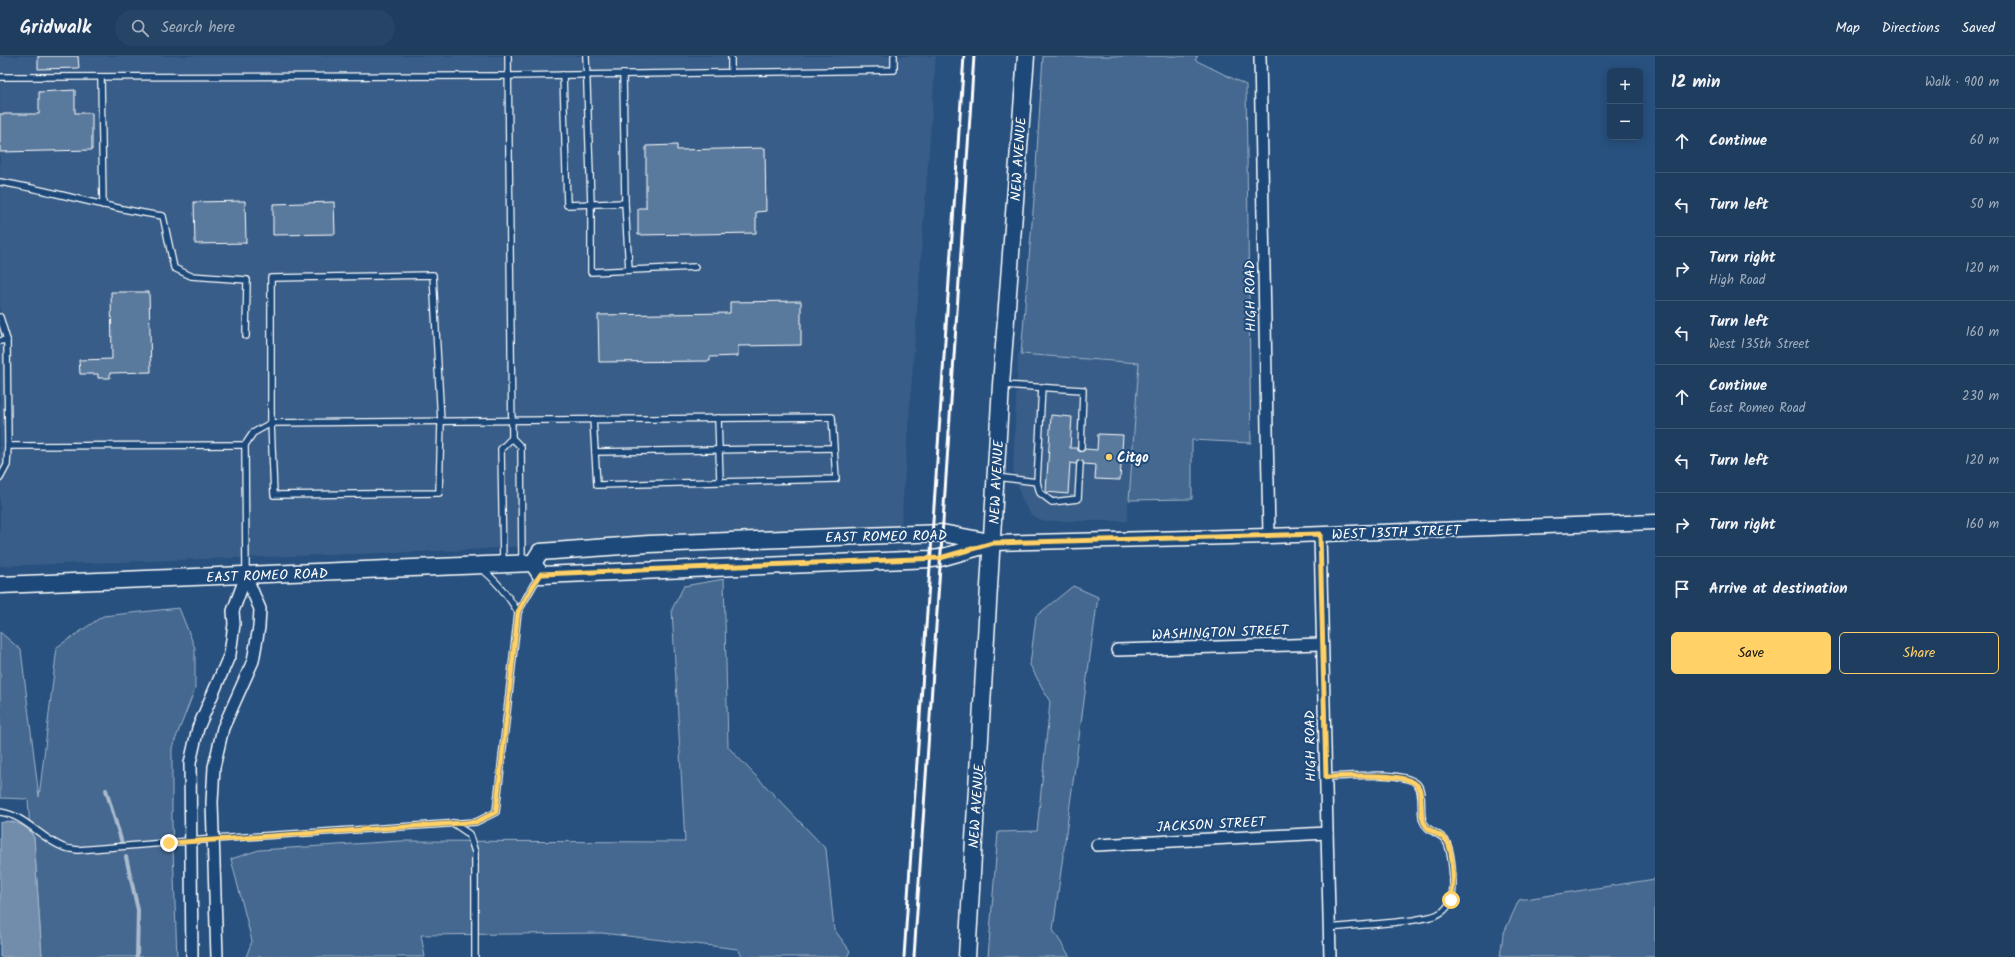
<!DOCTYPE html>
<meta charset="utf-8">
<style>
body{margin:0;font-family:Kalam,sans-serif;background:#264465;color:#f1f3f6}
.controls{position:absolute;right:12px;top:12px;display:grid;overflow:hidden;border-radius:6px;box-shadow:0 2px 10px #0003}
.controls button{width:36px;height:36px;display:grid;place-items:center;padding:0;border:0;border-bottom:1px solid #3c5674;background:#1e3d5f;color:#f1f3f6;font:20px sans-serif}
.stop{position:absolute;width:12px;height:12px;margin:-9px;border:3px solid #ffd166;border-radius:50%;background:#fff}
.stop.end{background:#ffd166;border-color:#fff;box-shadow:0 1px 4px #0008}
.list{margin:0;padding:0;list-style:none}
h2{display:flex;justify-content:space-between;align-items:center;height:52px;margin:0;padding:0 16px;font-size:17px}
h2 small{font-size:13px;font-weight:400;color:#a1aebd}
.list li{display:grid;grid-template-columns:26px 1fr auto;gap:12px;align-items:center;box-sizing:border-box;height:64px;padding:0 16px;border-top:1px solid #3c5674}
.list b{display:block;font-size:15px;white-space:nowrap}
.list p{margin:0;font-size:13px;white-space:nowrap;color:#a1aebd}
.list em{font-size:13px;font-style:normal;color:#a1aebd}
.actions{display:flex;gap:8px;padding:12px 16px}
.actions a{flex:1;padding:9px 0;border:1px solid #ffd166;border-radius:6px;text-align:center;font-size:14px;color:#ffd166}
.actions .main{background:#ffd166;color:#111}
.icon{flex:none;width:22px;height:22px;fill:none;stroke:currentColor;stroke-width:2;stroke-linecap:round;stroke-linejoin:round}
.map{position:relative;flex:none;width:1655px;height:901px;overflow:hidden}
header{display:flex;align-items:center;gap:24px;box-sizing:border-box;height:56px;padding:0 20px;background:#1e3d5f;border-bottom:1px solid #3c5674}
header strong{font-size:19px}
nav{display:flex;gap:22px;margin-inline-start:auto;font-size:14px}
.search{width:280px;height:36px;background:#264465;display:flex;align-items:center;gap:10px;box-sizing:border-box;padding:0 14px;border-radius:22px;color:#a1aebd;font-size:15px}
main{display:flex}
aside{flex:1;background:#1e3d5f}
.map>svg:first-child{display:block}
.built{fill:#375d88}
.green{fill:#446890;stroke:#a2b4c8}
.water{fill:#718dab;stroke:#aabbcd}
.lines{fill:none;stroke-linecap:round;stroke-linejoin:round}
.stream{stroke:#aabbcd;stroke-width:4}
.building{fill:#5a7a9d;stroke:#fff}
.service-casing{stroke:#fff;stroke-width:8}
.minor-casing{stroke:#fff;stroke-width:14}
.tertiary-casing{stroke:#fff;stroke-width:17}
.secondary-casing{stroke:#fff;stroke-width:19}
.service{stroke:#1f4a7a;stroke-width:5.5}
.minor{stroke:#1f4a7a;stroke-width:11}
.tertiary{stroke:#1f4a7a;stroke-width:14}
.secondary{stroke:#1f4a7a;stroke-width:16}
.rail{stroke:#fff;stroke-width:3}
.route{stroke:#ffd166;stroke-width:5}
.poi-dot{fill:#ffd166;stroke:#1f4a7a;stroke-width:1.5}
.labels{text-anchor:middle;stroke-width:4;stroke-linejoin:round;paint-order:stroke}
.street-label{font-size:14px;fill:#fff;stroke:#1f4a7a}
.poi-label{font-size:14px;font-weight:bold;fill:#fff;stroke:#1f4a7a;text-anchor:start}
</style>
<header>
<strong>Gridwalk</strong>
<div class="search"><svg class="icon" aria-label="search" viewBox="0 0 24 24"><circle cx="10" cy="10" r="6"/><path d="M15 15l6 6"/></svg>Search here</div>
<nav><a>Map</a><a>Directions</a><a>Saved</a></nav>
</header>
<main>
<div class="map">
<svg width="1655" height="901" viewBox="0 0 1655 901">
<rect width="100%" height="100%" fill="#28517f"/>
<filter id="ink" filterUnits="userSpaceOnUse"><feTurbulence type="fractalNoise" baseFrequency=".025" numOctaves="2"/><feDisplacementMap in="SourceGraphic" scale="8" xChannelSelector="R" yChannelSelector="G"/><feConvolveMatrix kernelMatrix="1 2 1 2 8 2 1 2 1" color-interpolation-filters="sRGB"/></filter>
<g filter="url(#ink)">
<g class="built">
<path d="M 0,0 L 936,0 L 901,470 L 678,478 L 470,494 L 0,510 Z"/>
<path d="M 1018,298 L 1139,307 L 1127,465 L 1044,465 L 1031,459 L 1022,444 L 1013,414 Z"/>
</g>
<g class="green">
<path d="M 1043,0 L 1198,0 L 1195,4 L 1246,29 L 1251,387 L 1192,384 L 1192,443 L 1129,444 L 1139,307 L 1021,298 L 1034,143 Z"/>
<path d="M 724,523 L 728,691 L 826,793 L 834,873 L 850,895 L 847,901 L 743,901 L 738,893 L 602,877 L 421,879 L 425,901 L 246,901 L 252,885 L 231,803 L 259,794 L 400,785 L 685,786 L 672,553 L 684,530 Z"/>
<path d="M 1073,530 L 1098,541 L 1053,874 L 1070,901 L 988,901 L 998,776 L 1037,775 L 1050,646 L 1030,609 L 1036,560 Z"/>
<path d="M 179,552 L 195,592 L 195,633 L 172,692 L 172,766 L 177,901 L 42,901 L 34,782 L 30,774 L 28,743 L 0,742 L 0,576 L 21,594 L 39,741 L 57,591 L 103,560 Z"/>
<path d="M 1655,823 L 1655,901 L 1500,901 L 1503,879 L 1519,844 Z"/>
</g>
<path class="water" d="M 8,765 C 20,767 28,771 34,782 L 42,901 L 0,901 L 0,767 Z"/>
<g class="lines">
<g class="stream">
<path d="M 106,734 L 122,787"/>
<path d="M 126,801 L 138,854 L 137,901"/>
</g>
</g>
<g class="building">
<path d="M 38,0 L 78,0 L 79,12 L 38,13 Z"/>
<path d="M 75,34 L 75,57 L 92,57 L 92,94 L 0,96 L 0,58 L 39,58 L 39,36 Z"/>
<path d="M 677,89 L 677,94 L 765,92 L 766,155 L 756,156 L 756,177 L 638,179 L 638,152 L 646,152 L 646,90 Z"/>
<path d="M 245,145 L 246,187 L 195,188 L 194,146 Z"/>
<path d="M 334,146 L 335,178 L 273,179 L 273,148 Z"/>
<path d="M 111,236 L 149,236 L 151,316 L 110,317 L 110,322 L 98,322 L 98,318 L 80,318 L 79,304 L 112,303 Z"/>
<path d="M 801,245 L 801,289 L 738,290 L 738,300 L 710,301 L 710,305 L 599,306 L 598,259 L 730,257 L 730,246 Z"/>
<path d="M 1051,359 L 1072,361 L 1070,392 L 1077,392 L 1080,396 L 1085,393 L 1097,394 L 1098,378 L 1123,379 L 1120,424 L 1095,423 L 1096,409 L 1084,408 L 1080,404 L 1076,408 L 1070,407 L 1068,438 L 1046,436 Z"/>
</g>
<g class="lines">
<g class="service-casing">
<g id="service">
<path d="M 508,0 L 512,382 L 521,391 L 522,506"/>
<path d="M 586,0 L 591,148 L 591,216 L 695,211"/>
<path d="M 731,0 L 731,17"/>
<path d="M 623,18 L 625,147 L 629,214"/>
<path d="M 563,19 L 567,149 L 625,147"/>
<path d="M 0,21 L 508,20 L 894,14 L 894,0"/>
<path d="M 101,21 L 103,149"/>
<path d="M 0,126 C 55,135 108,153 163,160 L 174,212 L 191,220 L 247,224 L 246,280"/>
<path d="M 433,219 L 441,366 L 439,437 L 274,439 L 271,367 L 271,222 Z"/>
<path d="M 0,261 L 7,284 L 8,390 L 245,389"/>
<path d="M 0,285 L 7,284"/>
<path d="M 1002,329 L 1083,334 L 1081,392"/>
<path d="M 718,362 L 720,426"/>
<path d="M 593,363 L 595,396 L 833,392"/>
<path d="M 997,421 L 1037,426 L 1040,437 L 1052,446 L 1078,443 L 1080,408"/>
<path d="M 0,422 L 7,409 L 8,390"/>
<path d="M 1037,426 L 1042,331"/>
<path d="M 503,507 L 501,393 L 512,382"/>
<path d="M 481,512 C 497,525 507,538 518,556"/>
<path d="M 246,518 L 245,389 L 253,377 L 271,367 L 832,361 L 836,423 L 597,429 L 595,396"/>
<path d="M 1326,721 C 1348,721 1398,714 1416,727 C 1425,734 1419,755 1423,765 C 1427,776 1439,776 1445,784 C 1452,792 1455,833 1451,843 C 1450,848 1445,855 1440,857 C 1433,862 1422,862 1414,864 C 1386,868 1357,869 1329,872"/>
<path d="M 0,756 C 25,759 40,782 63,791 C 67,793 73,793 78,794 L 214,783 L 476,766 L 496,756 L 518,556 L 534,528 L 540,520"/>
<path d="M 453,767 L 469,778 L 475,796 L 475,901"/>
</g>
</g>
<g class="minor-casing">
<g id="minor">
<path d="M 1260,0 L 1269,480"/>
<path d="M 1320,478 L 1330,901"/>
<path d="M 1117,594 L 1322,588"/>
<path d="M 1097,789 L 1327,777"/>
<path d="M 192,901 L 190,707 L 198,672 L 230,598 L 234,568 L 233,555 L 246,520"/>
<path d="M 217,901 L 212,746 L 214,711 L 223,672 L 253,605 L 259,571 L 260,553 L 246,520"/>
</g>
</g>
<g class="tertiary-casing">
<path id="tertiary" d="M 993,487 L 1269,480 L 1655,466"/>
</g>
<g class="secondary-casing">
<g id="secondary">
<path d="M 533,507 L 541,519 L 931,503 L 940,502 L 993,487"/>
<path d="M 533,507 L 540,496 L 649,488 L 942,477 L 990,486"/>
<path d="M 0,529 L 533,507"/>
<path d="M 967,901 L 1001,329 L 1026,0"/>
</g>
</g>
<use href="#service" class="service"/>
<use href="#minor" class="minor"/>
<use href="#tertiary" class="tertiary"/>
<use href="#secondary" class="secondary"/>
<g class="rail">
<path d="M 904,901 L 964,0"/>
<path d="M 914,901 L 974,0"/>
</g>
</g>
</g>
<g class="lines" filter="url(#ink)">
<path class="route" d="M 169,787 L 476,766 L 496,756 L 518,556 L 534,528 L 541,518 L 940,502 L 993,487 L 1320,478 L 1326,721 C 1343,721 1412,714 1419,732 C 1424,744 1418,760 1426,770 C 1431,777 1441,778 1446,784 C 1454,794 1454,831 1451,844"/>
</g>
<circle class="poi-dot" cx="1109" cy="401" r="4"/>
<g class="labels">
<g class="street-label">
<text transform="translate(1018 103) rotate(-86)" y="5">NEW AVENUE</text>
<text transform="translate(1250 240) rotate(-91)" y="5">HIGH ROAD</text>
<text transform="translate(996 426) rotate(-87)" y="5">NEW AVENUE</text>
<text transform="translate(1396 476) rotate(-2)" y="5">WEST 135TH STREET</text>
<text transform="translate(886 480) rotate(-1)" y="5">EAST ROMEO ROAD</text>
<text transform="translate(267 519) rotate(-2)" y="5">EAST ROMEO ROAD</text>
<text transform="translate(1220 576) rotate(-2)" y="5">WASHINGTON STREET</text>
<text transform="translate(1310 690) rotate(-91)" y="5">HIGH ROAD</text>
<text transform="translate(976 750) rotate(-86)" y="5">NEW AVENUE</text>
<text transform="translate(1211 768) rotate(-3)" y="5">JACKSON STREET</text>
</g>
<g class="poi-label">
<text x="1117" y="406">Citgo</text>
</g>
</g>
</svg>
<div class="controls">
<button>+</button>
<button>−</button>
</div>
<div class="stop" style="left:1451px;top:844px"></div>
<div class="stop end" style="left:169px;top:787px"></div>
</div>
<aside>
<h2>12 min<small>Walk · 900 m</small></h2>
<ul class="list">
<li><svg class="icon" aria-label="ahead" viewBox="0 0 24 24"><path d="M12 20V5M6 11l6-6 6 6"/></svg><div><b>Continue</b></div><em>60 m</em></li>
<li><svg class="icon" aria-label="left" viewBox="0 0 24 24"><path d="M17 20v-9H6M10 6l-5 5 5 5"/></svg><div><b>Turn left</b></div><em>50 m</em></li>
<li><svg class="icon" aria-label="right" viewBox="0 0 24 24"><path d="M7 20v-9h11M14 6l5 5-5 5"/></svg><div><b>Turn right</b><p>High Road</p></div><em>120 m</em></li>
<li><svg class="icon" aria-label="left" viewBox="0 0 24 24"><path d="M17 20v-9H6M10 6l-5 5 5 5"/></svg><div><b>Turn left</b><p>West 135th Street</p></div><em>160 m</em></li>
<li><svg class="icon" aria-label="ahead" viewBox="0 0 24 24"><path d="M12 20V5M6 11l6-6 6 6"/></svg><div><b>Continue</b><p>East Romeo Road</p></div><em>230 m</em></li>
<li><svg class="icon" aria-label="left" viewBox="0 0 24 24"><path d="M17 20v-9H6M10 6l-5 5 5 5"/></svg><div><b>Turn left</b></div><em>120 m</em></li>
<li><svg class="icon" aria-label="right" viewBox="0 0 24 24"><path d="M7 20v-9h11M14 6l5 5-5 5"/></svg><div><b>Turn right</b></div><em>160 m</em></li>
<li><svg class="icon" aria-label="arrive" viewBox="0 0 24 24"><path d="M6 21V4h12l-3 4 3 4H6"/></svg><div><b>Arrive at destination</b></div></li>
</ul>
<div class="actions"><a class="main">Save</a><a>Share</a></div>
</aside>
</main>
